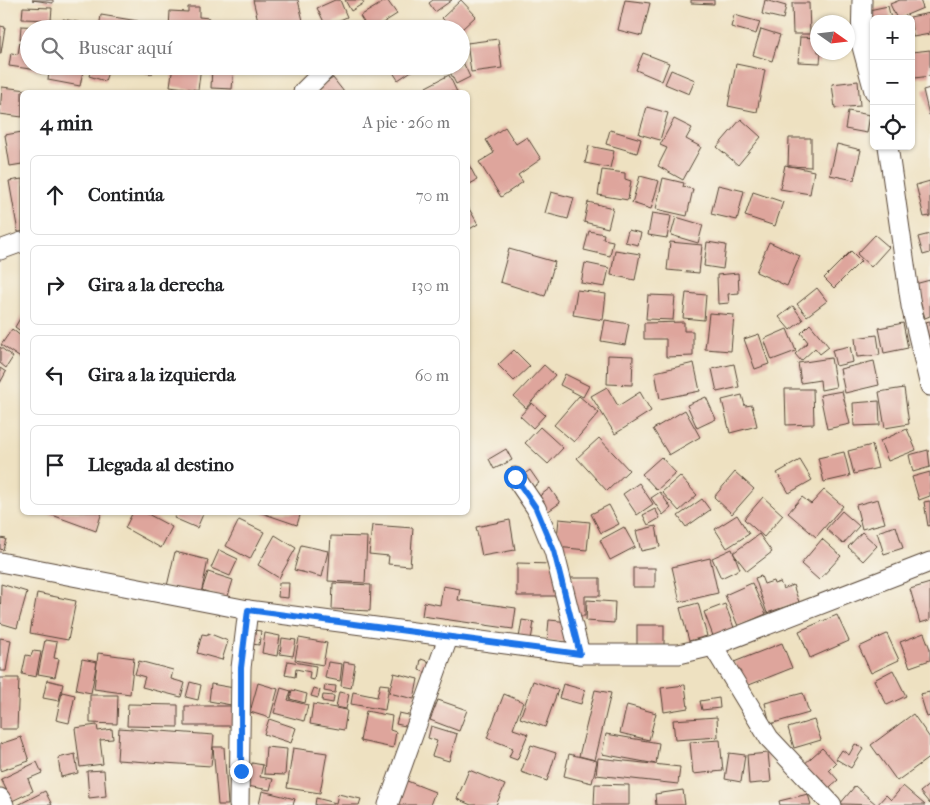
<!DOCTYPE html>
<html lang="es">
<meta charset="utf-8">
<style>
body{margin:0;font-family:"IM FELL French Canon",serif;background:#f2f2f2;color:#202124}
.controls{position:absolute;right:15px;top:15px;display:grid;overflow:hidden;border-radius:8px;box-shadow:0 1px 4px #0004}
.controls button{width:45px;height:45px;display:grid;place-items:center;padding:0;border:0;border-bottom:1px solid #e0e0e0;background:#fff;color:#202124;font:25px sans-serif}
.compass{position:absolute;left:810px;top:15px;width:45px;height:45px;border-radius:50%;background:#fff;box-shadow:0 1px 4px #0004;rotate:104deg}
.stop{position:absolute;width:15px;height:15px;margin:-11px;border:4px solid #1a73e8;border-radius:50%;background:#fff}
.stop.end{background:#1a73e8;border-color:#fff;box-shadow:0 1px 5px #0008}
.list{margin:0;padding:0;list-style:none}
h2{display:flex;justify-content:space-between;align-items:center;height:65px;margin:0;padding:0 20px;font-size:21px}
h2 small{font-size:16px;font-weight:400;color:#757577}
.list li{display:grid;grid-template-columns:32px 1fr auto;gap:15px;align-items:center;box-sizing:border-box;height:80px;margin:0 10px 10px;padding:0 10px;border:1px solid #e0e0e0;border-radius:8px}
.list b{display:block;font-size:19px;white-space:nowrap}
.list em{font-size:16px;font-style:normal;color:#757577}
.icon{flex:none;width:28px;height:28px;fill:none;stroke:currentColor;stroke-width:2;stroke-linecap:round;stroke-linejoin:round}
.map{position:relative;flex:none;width:930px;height:805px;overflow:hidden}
.search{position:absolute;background:#fff;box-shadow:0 1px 4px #0004;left:20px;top:20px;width:450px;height:55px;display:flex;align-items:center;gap:12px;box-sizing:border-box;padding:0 18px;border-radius:28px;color:#757577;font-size:19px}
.panel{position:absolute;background:#fff;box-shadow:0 1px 4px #0004;left:20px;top:90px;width:450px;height:425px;border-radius:8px}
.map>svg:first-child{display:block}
.building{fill:#dea59c}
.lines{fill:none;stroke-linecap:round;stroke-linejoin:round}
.street-casing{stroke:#564536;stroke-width:21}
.street{stroke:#fff;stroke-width:19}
.route{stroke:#1a73e8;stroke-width:6}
</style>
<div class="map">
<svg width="930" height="805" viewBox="0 0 930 805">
<rect width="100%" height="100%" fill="#f7f3e8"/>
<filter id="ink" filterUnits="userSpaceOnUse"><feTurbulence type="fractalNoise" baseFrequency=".02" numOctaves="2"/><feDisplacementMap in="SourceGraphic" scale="10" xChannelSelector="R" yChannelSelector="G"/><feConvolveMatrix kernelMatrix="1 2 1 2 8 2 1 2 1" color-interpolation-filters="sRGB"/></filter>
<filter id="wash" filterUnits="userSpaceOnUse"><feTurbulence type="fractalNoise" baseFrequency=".0096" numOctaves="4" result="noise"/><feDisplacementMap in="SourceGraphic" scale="20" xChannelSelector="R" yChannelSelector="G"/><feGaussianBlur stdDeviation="1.12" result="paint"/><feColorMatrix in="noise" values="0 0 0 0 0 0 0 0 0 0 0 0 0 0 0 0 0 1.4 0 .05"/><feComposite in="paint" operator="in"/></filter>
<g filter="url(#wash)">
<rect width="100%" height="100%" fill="#eee1c1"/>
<g id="blocks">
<g class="building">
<path d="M 32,0 L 53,0 L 53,3 Z"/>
<path d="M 253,0 L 298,0 L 305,29 L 260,29 Z"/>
<path d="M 335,0 L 340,0 L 347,17 L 326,26 L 317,8 Z"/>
<path d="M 345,0 L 362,0 L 364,3 L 351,11 Z"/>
<path d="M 387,0 L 397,14 L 373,29 L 368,29 L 360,16 Z"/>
<path d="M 433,0 L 452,0 L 435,12 L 429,3 Z"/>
<path d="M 461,0 L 476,16 L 462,29 L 452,29 L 442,18 Z"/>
<path d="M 625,0 L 650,3 L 642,36 L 618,30 Z"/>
<path d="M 691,0 L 714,0 L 714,4 L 691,3 Z"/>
<path d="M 765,0 L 786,6 L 783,19 L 762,14 Z"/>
<path d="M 900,0 L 920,0 L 923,8 L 897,19 L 890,4 Z"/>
<path d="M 792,3 L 809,3 L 810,34 L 793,34 Z"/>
<path d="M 888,6 L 891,19 L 874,19 L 873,27 L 869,10 Z"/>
<path d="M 23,7 L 52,8 L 51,20 L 22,19 Z"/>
<path d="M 188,7 L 199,7 L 199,17 L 209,18 L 208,29 L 169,29 L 170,11 L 188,12 Z"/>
<path d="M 930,13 L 930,34 L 913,37 L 910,17 Z"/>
<path d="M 101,15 L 138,21 L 136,29 L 99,29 Z"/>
<path d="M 734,15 L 760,22 L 756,34 L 731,27 Z"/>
<path d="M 63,19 L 87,24 L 86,29 L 61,29 Z"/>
<path d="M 0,26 L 5,27 L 1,53 L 0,53 Z"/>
<path d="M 21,26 L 39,27 L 39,29 L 29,29 L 29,40 L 20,39 Z"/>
<path d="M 761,29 L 780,35 L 772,61 L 753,55 Z"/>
<path d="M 800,37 L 818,38 L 818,52 L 821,52 L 820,63 L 798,62 Z"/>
<path d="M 498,39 L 502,68 L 471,72 L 467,43 Z"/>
<path d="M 20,42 L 29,43 L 29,66 L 44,66 L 44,71 L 9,66 L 11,53 L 18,54 Z"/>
<path d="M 930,50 L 930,76 L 915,78 L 912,52 Z"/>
<path d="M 643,53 L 669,63 L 662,81 L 636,70 Z"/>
<path d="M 461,58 L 470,77 L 456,84 L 447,66 L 461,66 Z"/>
<path d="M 736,64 L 765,70 L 757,112 L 728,106 Z"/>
<path d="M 50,66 L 84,66 L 80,86 L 48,80 Z"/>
<path d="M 92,66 L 110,66 L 105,81 L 89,76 Z"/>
<path d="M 134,66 L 154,66 L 152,74 L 133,70 Z"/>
<path d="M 173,66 L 201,66 L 198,90 L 170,86 Z"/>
<path d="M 212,66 L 234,68 L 232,89 L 211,88 Z"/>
<path d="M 389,66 L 419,66 L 398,80 Z"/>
<path d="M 671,70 L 695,80 L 689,94 L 665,84 Z"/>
<path d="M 449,75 L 457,92 L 428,92 L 426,87 Z"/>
<path d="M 333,78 L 344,92 L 312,92 Z"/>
<path d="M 858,81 L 860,106 L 835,108 L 832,84 Z"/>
<path d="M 2,87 L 36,91 L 22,92 L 22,117 L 0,114 Z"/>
<path d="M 930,88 L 930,115 L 929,115 L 923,90 Z"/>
<path d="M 647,107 L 668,113 L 660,140 L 639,134 Z"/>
<path d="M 848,111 L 870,115 L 867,133 L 845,129 Z"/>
<path d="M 674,119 L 692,128 L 686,139 L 701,147 L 683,180 L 658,166 L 667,148 L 660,145 Z"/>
<path d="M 741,119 L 761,137 L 738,165 L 717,147 Z"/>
<path d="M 505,127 L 516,144 L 527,137 L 541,159 L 518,175 L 523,182 L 501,197 L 479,162 L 494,153 L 486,140 Z"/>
<path d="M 610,130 L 641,139 L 637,153 L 606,144 Z"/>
<path d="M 22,132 L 22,164 L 10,166 L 5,135 Z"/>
<path d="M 789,138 L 811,138 L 811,167 L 788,166 Z"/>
<path d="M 837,144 L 861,150 L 854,180 L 830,175 Z"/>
<path d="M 589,146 L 614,151 L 610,168 L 585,163 Z"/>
<path d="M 468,163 L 477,180 L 468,185 Z"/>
<path d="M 785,165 L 814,171 L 810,194 L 780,189 Z"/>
<path d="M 602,170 L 625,173 L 625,179 L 631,181 L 628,200 L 598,195 Z"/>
<path d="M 640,176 L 659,181 L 651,209 L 632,203 Z"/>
<path d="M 663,178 L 684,183 L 683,187 L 693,189 L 687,216 L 656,209 Z"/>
<path d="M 22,179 L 22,232 L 18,232 L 9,181 Z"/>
<path d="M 930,181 L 930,216 L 924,217 L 916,185 Z"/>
<path d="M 718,185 L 744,191 L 737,220 L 711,214 Z"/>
<path d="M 551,192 L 574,198 L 568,219 L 545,213 Z"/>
<path d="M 753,192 L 783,202 L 775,226 L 745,216 Z"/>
<path d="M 588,202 L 613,208 L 608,228 L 584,222 Z"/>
<path d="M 468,207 L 478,224 L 468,230 Z"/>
<path d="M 652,213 L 671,216 L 667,238 L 648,235 Z"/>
<path d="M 676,217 L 703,225 L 698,243 L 671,235 Z"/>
<path d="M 628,230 L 641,233 L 638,245 L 625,242 Z"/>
<path d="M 589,231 L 604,234 L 603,239 L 613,241 L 610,256 L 584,250 Z"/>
<path d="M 930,234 L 930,253 L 923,255 L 918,237 Z"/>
<path d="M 875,235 L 889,247 L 871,267 L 857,254 Z"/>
<path d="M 670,242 L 702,245 L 699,273 L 667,270 Z"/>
<path d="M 707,242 L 726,245 L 723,269 L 704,266 Z"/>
<path d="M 769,242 L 800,256 L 787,286 L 756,272 Z"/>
<path d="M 509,249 L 555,262 L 545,296 L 500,282 Z"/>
<path d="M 615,250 L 640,254 L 635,280 L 611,275 Z"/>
<path d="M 851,251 L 861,261 L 834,288 L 824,278 Z"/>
<path d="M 585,263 L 609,268 L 605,287 L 581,283 Z"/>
<path d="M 738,273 L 739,293 L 728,294 L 729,303 L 718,304 L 717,275 Z"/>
<path d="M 930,280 L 930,316 L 925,318 L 915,284 Z"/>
<path d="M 817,288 L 827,301 L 807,316 L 797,304 Z"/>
<path d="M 577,290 L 606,294 L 603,320 L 573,315 Z"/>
<path d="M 686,293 L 706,295 L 704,320 L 683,318 Z"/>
<path d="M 648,295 L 675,296 L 673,320 L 646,319 Z"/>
<path d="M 793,306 L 803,320 L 790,330 L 779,317 Z"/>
<path d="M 709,313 L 734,315 L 731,351 L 705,349 Z"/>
<path d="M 22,315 L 22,332 L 15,327 Z"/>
<path d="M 605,320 L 629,324 L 625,345 L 601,341 Z"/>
<path d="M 930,321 L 930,341 L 929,341 L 925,322 Z"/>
<path d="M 684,322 L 684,331 L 693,331 L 693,356 L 666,357 L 666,339 L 644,339 L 644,323 Z"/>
<path d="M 903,323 L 908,348 L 884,353 L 879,328 Z"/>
<path d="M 810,324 L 829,347 L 820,354 L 815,348 L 801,361 L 795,354 L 808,342 L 801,333 Z"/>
<path d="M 12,329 L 22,337 L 22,359 L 1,345 Z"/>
<path d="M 787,329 L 796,351 L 772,360 L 764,339 Z"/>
<path d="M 759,334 L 769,364 L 755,369 L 744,339 Z"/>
<path d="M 877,335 L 880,355 L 857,357 L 855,338 Z"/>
<path d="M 850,346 L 853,362 L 836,366 L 832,350 Z"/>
<path d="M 0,347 L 13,357 L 6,368 L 0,363 Z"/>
<path d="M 514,350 L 530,366 L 514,381 L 498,365 Z"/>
<path d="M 608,355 L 633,356 L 632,385 L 607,384 Z"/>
<path d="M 831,358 L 836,387 L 821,390 L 820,380 L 801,383 L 798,363 Z"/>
<path d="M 874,361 L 879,385 L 845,393 L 840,369 Z"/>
<path d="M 694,363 L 700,391 L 660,399 L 655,372 Z"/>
<path d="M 734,364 L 739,387 L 717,392 L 712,369 Z"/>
<path d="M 544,365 L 555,375 L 526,408 L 514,397 Z"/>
<path d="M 0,368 L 6,372 L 0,383 Z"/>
<path d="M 565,374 L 589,386 L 583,397 L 560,385 Z"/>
<path d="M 607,387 L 618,406 L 640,392 L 651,411 L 615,434 L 591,396 Z"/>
<path d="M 904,388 L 909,424 L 885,428 L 879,392 Z"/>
<path d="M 785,389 L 813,389 L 814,424 L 786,425 Z"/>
<path d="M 842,391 L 850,424 L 827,429 L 820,395 Z"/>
<path d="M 742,395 L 745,406 L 752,405 L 757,426 L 730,433 L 722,400 Z"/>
<path d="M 579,396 L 599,413 L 574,442 L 554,425 Z"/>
<path d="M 706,397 L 716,419 L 697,428 L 687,405 Z"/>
<path d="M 879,401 L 880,425 L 854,426 L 853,403 Z"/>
<path d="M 532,403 L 545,415 L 533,428 L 520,416 Z"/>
<path d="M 685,410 L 700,437 L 669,455 L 653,429 Z"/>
<path d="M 540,427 L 563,448 L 548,464 L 525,443 Z"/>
<path d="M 907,429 L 916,450 L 888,461 L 880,441 Z"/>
<path d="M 599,438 L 629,470 L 607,491 L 577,458 Z"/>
<path d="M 872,445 L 878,468 L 854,474 L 848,451 Z"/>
<path d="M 506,449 L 512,460 L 494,469 L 489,459 Z"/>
<path d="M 928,450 L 930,467 L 913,472 L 909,455 Z"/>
<path d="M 844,452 L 850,476 L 824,482 L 818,458 Z"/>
<path d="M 661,457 L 676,473 L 657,490 L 642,474 Z"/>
<path d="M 800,460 L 812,480 L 789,493 L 777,473 Z"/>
<path d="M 530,470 L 539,483 L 528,491 L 519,478 Z"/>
<path d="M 735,472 L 754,489 L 732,514 L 714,497 Z"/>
<path d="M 930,472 L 930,496 L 919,500 L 912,477 Z"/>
<path d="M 680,476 L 697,495 L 679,511 L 662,492 Z"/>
<path d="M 639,483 L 653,504 L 637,515 L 623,494 Z"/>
<path d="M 550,488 L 560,503 L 547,512 L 537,498 Z"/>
<path d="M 824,490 L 843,506 L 816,537 L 788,513 L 802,497 L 811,504 Z"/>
<path d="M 660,492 L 671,508 L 663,515 L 651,498 Z"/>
<path d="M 763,497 L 783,515 L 764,537 L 744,519 Z"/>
<path d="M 702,499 L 710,510 L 686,527 L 678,516 Z"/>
<path d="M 878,499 L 885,523 L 862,529 L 856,505 Z"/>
<path d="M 930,501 L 930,525 L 928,526 L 924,502 Z"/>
<path d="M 609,505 L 619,524 L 601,533 L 591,514 Z"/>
<path d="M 655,509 L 660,518 L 648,525 L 643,515 Z"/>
<path d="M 842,511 L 859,526 L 843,544 L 826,529 Z"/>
<path d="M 44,512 L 102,512 L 96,531 Z"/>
<path d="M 133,512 L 144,512 L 172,527 L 161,548 L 125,528 Z"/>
<path d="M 177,512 L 204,512 L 197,528 L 174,518 Z"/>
<path d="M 259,512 L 301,512 L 297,525 Z"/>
<path d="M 737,515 L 749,534 L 727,548 L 715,529 Z"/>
<path d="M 559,519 L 590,522 L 587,550 L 556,547 Z"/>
<path d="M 239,520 L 264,532 L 250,559 L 226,546 Z"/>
<path d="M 510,520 L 515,550 L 482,556 L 476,527 Z"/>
<path d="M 372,525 L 413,528 L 410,566 L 388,564 L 389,556 L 369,554 Z"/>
<path d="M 656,526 L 660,547 L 641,551 L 636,531 Z"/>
<path d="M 896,526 L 903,548 L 884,554 L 877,532 Z"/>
<path d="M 624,527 L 635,547 L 610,560 L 600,540 Z"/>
<path d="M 862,532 L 877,546 L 863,561 L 848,547 Z"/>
<path d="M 759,534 L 772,552 L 747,571 L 733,553 Z"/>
<path d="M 275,535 L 296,548 L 279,578 L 258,565 Z"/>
<path d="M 331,536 L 367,537 L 365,583 L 328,581 Z"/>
<path d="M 0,538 L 6,539 L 3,550 L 0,549 Z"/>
<path d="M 822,539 L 841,556 L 819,580 L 801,564 Z"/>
<path d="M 301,545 L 328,551 L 322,577 L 294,570 Z"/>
<path d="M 732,549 L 740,569 L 721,578 L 712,558 Z"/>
<path d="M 219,550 L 238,559 L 230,576 L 211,568 Z"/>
<path d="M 175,552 L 208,560 L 201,594 L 167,586 Z"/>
<path d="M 710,558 L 718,593 L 680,602 L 672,567 Z"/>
<path d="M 517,563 L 553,564 L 559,596 L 517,596 Z"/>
<rect x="633" y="568" width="22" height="19"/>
<path d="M 208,572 L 233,580 L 227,599 L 202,590 Z"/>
<path d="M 761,576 L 764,584 L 773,581 L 774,584 L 780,582 L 783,589 L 793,585 L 799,602 L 767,613 L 755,578 Z"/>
<path d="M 569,578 L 600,578 L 600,596 L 585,596 L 585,616 L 570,616 Z"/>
<path d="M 279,583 L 289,583 L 288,598 L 278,597 Z"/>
<path d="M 333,583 L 371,585 L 370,611 L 332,609 Z"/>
<path d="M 752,583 L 766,614 L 738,626 L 725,595 Z"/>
<path d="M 930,583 L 930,620 L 920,623 L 910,589 Z"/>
<path d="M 1,584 L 27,592 L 17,628 L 0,623 Z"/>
<path d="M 443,586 L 460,589 L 458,600 L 516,608 L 513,629 L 422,616 L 424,602 L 440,605 Z"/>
<path d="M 37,593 L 76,601 L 68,640 L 30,633 Z"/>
<path d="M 587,600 L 615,602 L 614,623 L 586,621 Z"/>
<path d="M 698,603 L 707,636 L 689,641 L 680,608 Z"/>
<path d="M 725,604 L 736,633 L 715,641 L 704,612 Z"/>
<path d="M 837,615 L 849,641 L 810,658 L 799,631 Z"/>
<path d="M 522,620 L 534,622 L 531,640 L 519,638 Z"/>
<path d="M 549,620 L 570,622 L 568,642 L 547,641 Z"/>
<rect x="637" y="625" width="27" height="20"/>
<path d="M 254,630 L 261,631 L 259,645 L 252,644 Z"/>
<path d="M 208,633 L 228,641 L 222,660 L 197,653 L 202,634 L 208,635 Z"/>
<path d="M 265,633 L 280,636 L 277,656 L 262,653 Z"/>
<path d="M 924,633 L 930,649 L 930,660 L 910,667 L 900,642 Z"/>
<path d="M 887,634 L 899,660 L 871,673 L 859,647 Z"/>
<path d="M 0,638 L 11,640 L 6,671 L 0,671 Z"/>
<path d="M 282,638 L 296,640 L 293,656 L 280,654 Z"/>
<path d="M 299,638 L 327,643 L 323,665 L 295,660 Z"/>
<path d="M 45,640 L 57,642 L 54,658 L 59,659 L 55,677 L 38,674 Z"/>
<path d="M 782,643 L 792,668 L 744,687 L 734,662 Z"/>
<path d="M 33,651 L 41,652 L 36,677 L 22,674 L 26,655 L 31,656 Z"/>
<path d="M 98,653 L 134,658 L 130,694 L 94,689 Z"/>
<path d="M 82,659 L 97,662 L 91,693 L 76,690 Z"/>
<path d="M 421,659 L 430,662 L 427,673 L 419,670 Z"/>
<path d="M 139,661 L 173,670 L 171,679 L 185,683 L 181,697 L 142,687 L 145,677 L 135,674 Z"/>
<path d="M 288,661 L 316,666 L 314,680 L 309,679 L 310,672 L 296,669 L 295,677 L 285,675 Z"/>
<path d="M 328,662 L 342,664 L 340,681 L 325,678 Z"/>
<path d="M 344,662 L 355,664 L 351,688 L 341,686 Z"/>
<path d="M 893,670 L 906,696 L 887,705 L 874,680 Z"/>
<path d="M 394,673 L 418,679 L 414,699 L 389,693 Z"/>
<path d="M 0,678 L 19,678 L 17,729 L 0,729 Z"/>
<path d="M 47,680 L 63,684 L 59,701 L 43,698 Z"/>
<path d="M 533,681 L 558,690 L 545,727 L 520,718 Z"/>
<path d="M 190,682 L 201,685 L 198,700 L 186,697 Z"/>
<path d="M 258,683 L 278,689 L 270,718 L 250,712 Z"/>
<path d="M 211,684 L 234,688 L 231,705 L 209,701 Z"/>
<path d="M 380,684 L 389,685 L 385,710 L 351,704 L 353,692 L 377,697 Z"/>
<path d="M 563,684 L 585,690 L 581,704 L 559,698 Z"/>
<path d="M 325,685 L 336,686 L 335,693 L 324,691 Z"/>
<path d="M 685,685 L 688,708 L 664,712 L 661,688 Z"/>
<path d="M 281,688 L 291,691 L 288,700 L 308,705 L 304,721 L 274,713 Z"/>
<path d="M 314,688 L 320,690 L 318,698 L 311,696 Z"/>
<path d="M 292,690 L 307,694 L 305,703 L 290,699 Z"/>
<path d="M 595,690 L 611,693 L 595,760 L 579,756 Z"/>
<path d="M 62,692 L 75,695 L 69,723 L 56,720 Z"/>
<path d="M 339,692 L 349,694 L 346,709 L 336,707 Z"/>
<path d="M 930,692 L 930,716 L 927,717 L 920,694 Z"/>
<path d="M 803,693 L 809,713 L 770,724 L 765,703 Z"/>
<path d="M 504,694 L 523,702 L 513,729 L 528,734 L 517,760 L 509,757 L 513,748 L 487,738 Z"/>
<path d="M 90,695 L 118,695 L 117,724 L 90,723 Z"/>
<path d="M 323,695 L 334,696 L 333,703 L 322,701 Z"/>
<path d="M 719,698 L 720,708 L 702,710 L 700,701 Z"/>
<path d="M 438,700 L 467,710 L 459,731 L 430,720 Z"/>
<path d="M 128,704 L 178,705 L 178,727 L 127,726 Z"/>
<path d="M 313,704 L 347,710 L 344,730 L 310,724 Z"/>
<path d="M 627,705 L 656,713 L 649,740 L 620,733 Z"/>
<path d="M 185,706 L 234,706 L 233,726 L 185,726 Z"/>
<path d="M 366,711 L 392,716 L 390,730 L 396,732 L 393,748 L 360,741 Z"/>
<path d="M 399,713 L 413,716 L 410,727 L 396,724 Z"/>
<path d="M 913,714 L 930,738 L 930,757 L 897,781 L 871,745 Z"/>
<path d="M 717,717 L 718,737 L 675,740 L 673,720 Z"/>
<path d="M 269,719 L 296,728 L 291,743 L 264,734 Z"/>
<path d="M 814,720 L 821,740 L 794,748 L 788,728 Z"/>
<path d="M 97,725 L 98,731 L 112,729 L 113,739 L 100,740 L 103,764 L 80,767 L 75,728 Z"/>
<path d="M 431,726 L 457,734 L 449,761 L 432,756 L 437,741 L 428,738 Z"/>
<path d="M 119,728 L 214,735 L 211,766 L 117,760 Z"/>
<path d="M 606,734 L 659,743 L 656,764 L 602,754 Z"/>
<path d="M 21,737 L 29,761 L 0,771 L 0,744 Z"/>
<path d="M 720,740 L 723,771 L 693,774 L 690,742 Z"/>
<path d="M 855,744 L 863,749 L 851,768 L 836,759 L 842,750 L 849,755 Z"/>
<path d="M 531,745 L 556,753 L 547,781 L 521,772 Z"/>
<path d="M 213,747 L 224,747 L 228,805 L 218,805 Z"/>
<path d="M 266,747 L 287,749 L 285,775 L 264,774 Z"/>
<path d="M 293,748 L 327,753 L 320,793 L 287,788 Z"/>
<path d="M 822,748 L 836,763 L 829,770 L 838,780 L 825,791 L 802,766 Z"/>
<path d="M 729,753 L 745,755 L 741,782 L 725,779 Z"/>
<path d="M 768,753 L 771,782 L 749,784 L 747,755 Z"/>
<path d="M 75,754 L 78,773 L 61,777 L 58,758 Z"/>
<path d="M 569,754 L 597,761 L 592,783 L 564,776 Z"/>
<path d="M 598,758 L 680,767 L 678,784 L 596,775 Z"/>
<path d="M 37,762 L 42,773 L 28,779 L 33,791 L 12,801 L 1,779 Z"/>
<path d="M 252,763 L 263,765 L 260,777 L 273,779 L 270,790 L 247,786 Z"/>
<path d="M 104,770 L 106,796 L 89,798 L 87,771 Z"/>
<path d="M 469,770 L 505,785 L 496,805 L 471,805 L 457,799 Z"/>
<path d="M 402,779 L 435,792 L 430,805 L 392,805 Z"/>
<path d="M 595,784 L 629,785 L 629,805 L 594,805 Z"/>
<path d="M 930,784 L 930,804 L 920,792 Z"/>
<path d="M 855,786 L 877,805 L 840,804 Z"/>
<path d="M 903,786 L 925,805 L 877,805 L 886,795 L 891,800 Z"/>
<path d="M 683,790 L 685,805 L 656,805 L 655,794 Z"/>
<path d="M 45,791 L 52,805 L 18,805 Z"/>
<path d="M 262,791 L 295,799 L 293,805 L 259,805 Z"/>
<path d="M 338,794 L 361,799 L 359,805 L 315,805 L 316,798 L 336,803 Z"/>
<path d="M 808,794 L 811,805 L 780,805 L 779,801 Z"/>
</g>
</g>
</g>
<g filter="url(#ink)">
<use href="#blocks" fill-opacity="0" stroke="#564536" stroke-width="1"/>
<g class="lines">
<g class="street-casing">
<g id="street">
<path d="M 862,0 L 861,43 L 874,91"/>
<path d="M 303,92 L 329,66"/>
<path d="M 888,146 L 911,306 L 930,386"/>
<path d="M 0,250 L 22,242"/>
<path d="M 515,477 L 536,508 L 554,551 L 580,654"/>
<path d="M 0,562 L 248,610 L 580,654 L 679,654 L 713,646 L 930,562"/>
<path d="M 713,646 L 769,738 L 832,805"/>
<path d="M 0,798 L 4,805"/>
<path d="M 239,805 L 241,668 L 248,610"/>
<path d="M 388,805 L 448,638"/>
</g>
</g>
<use href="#street" class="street"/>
</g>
</g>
<g class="lines" filter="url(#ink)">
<path class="route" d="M 241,771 L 241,668 L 248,610 L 580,654 L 554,551 L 536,508 L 515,477"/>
</g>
</svg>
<div class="controls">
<button>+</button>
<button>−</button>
<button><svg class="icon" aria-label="locate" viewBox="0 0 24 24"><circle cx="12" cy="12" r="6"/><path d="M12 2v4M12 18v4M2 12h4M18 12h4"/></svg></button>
</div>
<svg class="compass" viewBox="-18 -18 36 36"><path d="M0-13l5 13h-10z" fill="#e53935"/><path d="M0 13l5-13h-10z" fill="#757577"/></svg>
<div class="stop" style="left:515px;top:477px"></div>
<div class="stop end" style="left:241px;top:771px"></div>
<div class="search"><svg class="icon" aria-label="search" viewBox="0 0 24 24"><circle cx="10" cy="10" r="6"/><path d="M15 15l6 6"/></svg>Buscar aquí</div>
<section class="panel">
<h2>4 min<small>A pie · 260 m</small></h2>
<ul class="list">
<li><svg class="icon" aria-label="ahead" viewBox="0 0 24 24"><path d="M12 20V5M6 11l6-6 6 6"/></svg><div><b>Continúa</b></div><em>70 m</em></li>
<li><svg class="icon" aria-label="right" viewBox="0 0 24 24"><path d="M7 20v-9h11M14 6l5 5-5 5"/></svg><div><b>Gira a la derecha</b></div><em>130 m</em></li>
<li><svg class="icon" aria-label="left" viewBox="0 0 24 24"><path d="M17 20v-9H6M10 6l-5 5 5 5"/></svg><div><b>Gira a la izquierda</b></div><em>60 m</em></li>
<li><svg class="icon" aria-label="arrive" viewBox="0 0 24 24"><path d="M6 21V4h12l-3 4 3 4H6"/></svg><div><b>Llegada al destino</b></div></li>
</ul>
</section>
</div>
